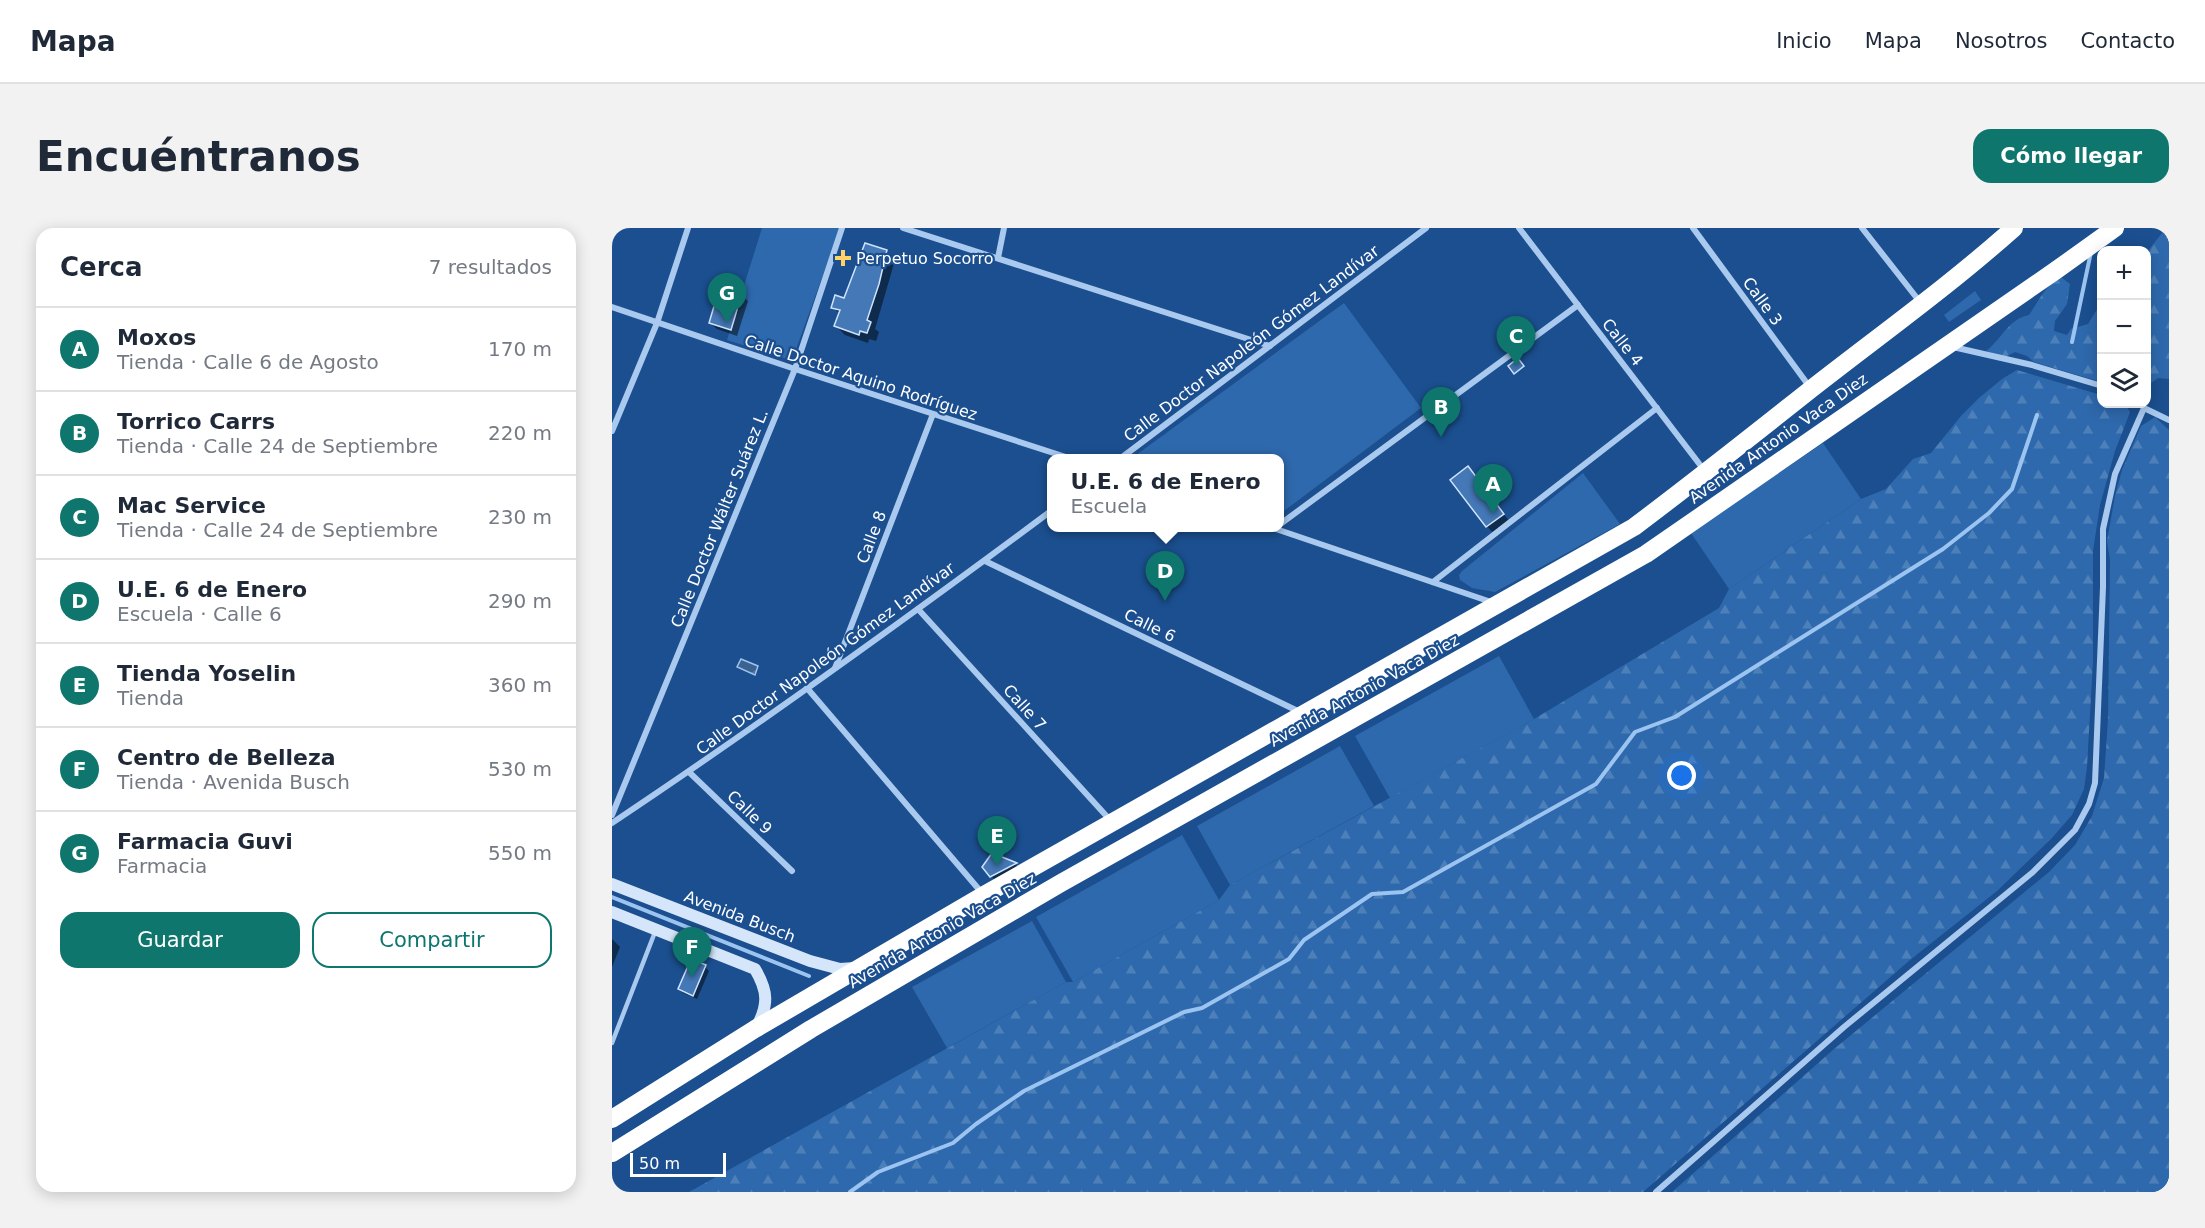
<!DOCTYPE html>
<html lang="es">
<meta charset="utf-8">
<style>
body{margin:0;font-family:"DejaVu Sans",sans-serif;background:#f2f2f3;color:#1f2937}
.controls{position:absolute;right:18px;top:18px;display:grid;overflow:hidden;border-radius:12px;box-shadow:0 3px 15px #0003}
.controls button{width:54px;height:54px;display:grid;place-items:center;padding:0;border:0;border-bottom:2px solid #e0e1e3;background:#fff;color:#1f2937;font:30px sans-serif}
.scale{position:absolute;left:18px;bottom:15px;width:96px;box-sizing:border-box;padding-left:6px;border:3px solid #fff;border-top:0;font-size:16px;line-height:21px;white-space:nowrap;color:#fff;-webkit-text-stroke:4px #1b4f8f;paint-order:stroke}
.you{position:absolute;left:1070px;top:548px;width:21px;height:21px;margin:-15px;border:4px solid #fff;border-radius:50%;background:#1a73e8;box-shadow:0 0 0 9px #1a73e833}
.badge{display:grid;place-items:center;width:39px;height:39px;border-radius:50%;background:#0f766e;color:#fff;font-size:20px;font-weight:700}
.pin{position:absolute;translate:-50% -50px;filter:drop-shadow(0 2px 3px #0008)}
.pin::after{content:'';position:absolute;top:32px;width:21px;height:18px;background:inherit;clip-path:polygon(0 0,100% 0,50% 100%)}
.popup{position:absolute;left:435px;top:226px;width:237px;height:78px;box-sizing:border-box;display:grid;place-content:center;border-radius:12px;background:#fff;filter:drop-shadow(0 2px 4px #0005);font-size:20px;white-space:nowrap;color:#747a83}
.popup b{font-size:22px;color:#1f2937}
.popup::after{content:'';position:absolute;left:50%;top:100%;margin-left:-12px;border:12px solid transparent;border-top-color:#fff}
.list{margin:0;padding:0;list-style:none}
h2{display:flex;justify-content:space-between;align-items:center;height:78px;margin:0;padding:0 24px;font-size:26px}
h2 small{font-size:20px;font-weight:400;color:#747a83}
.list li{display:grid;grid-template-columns:39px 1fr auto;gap:18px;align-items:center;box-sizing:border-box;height:84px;padding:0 24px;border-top:2px solid #e0e1e3}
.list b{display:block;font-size:22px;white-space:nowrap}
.list p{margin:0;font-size:20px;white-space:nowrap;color:#747a83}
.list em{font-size:20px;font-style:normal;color:#747a83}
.actions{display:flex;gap:12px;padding:18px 24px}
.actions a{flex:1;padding:14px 0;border:2px solid #0f766e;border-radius:18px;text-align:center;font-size:21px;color:#0f766e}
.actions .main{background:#0f766e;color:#fff}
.icon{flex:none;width:33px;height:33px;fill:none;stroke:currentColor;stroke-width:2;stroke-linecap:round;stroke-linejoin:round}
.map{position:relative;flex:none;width:1557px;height:964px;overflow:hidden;border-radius:18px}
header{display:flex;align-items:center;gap:36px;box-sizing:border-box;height:84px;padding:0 30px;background:#fff;border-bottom:2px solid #e0e1e3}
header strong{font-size:28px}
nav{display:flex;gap:33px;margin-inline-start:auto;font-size:21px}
.intro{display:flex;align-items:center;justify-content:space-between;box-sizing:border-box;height:144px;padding:0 36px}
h1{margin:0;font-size:42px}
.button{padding:15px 27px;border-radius:18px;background:#0f766e;color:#fff;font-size:21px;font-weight:700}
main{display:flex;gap:36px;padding:0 36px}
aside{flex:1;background:#fff;border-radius:18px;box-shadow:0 3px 15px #0003}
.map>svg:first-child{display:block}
.green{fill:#2e69ad}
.forest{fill:url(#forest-firs)}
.water{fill:url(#water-waves);stroke:#9cc4f0;stroke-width:1.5}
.shadow{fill:#0007}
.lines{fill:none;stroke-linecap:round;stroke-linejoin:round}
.stream{stroke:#9cc4f0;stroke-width:4}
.building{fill:#4478b7;stroke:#cfe3fa;stroke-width:1.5}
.lane{stroke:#a9c9ee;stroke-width:4.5}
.street{stroke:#a9c9ee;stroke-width:6}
.secondary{stroke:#d6e6fa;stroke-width:12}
.highway{stroke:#fff;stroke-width:18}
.poi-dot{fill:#ffd166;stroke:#1b4f8f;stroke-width:2}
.labels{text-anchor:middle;stroke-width:4.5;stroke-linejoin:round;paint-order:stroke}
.poi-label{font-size:16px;fill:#fff;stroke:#1b4f8f;text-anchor:start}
.street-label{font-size:16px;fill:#fff;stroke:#1b4f8f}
</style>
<header>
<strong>Mapa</strong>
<nav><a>Inicio</a><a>Mapa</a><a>Nosotros</a><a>Contacto</a></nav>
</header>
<div class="intro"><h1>Encuéntranos</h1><a class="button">Cómo llegar</a></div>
<main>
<aside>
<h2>Cerca<small>7 resultados</small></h2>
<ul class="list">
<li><span class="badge">A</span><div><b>Moxos</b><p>Tienda · Calle 6 de Agosto</p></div><em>170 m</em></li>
<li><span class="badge">B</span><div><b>Torrico Carrs</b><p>Tienda · Calle 24 de Septiembre</p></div><em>220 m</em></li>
<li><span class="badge">C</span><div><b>Mac Service</b><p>Tienda · Calle 24 de Septiembre</p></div><em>230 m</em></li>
<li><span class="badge">D</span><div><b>U.E. 6 de Enero</b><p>Escuela · Calle 6</p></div><em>290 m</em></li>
<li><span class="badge">E</span><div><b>Tienda Yoselin</b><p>Tienda</p></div><em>360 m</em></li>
<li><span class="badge">F</span><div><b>Centro de Belleza</b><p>Tienda · Avenida Busch</p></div><em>530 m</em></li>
<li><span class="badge">G</span><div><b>Farmacia Guvi</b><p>Farmacia</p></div><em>550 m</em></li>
</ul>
<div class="actions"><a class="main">Guardar</a><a>Compartir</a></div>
</aside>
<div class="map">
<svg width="1557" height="964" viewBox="0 0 1557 964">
<defs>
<pattern id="forest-firs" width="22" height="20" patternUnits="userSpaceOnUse" patternTransform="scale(1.5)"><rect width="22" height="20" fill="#2e69ad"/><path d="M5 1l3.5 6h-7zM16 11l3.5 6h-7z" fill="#4d80b9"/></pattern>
<pattern id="water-waves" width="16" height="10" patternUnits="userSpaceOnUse" patternTransform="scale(1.5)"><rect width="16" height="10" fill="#3c6290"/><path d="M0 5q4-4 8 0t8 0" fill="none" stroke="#597aa1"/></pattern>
</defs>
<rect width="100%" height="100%" fill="#1b4f8f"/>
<g class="green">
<path d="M 150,0 L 228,0 L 183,124 L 175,131 L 115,112 Z"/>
<path d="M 1363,63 L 1369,72 L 1337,94 L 1332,87 Z"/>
<path d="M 732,75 L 809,180 L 668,286 L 667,230 L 520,230 Z"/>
<path d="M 1211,215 L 1249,271 L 1117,361 L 1079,305 Z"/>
<path d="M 971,245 L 1008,296 L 883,364 L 860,360 L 848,352 L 847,347 L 850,343 Z"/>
<path d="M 887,428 L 922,491 L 778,570 L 743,508 Z"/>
<path d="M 728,518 L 762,578 L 618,657 L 585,598 Z"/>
<path d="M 570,607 L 607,672 L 461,754 L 424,689 Z"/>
<path d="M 420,693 L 454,754 L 335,820 L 300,759 Z"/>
</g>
<g class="forest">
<path d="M 1554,0 L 1557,0 L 1557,151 L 1546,150 L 1535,158 L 1535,24 Z"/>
<path d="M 1450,50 L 1458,56 L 1455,76 L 1443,93 L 1442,103 L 1455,107 L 1459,101 L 1476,96 L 1489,75 L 1489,154 L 1422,134 L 1415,128 L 1403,124 L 1393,129 L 1374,123 C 1390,111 1396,91 1417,87 C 1427,73 1433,56 1450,50 Z"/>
<path d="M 1405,142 L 1489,167 L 1490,176 L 1513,176 L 1518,184 L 1503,223 L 1488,277 L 1481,323 L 1481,433 L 1475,539 L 1472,561 L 1460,587 L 1439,611 L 1385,663 L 1298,732 L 1031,964 L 77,964 L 454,754 L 461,754 L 607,672 L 618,657 L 922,491 L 1107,380 L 1117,361 L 1249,271 L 1274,261 L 1301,231 L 1319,225 L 1349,188 L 1367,170 L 1390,151 Z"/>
<path d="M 1543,189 L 1557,202 L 1557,964 L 1060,964 L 1222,821 L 1437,644 L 1463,617 L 1480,588 L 1492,550 L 1496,492 L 1498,332 L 1495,313 L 1503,268 L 1510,242 L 1529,198 Z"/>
</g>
<path class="water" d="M 129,431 L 146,438 L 143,447 L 125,439 Z"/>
<g class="shadow">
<path d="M 274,23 L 283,32 L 263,101 L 267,104 L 264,113 L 257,111 L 256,115 L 233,107 L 224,98 L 228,86 L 221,79 L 233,72 Z"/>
<path d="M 129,66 L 136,73 L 125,108 L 105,101 L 98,95 Z"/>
<path d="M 862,247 L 897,293 L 881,305 L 875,298 Z"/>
<path d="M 380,627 L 404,637 L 407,640 L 383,652 L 379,648 Z"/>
<path d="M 0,711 L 8,719 L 0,739 Z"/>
<path d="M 93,739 L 97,743 L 85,771 L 71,765 L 67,761 Z"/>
</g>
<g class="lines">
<g class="stream">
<path d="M 1460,114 L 1479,24"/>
<path d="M 0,669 L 197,748"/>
<path d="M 238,964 L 266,944 L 341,915 L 364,896 L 412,863 L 572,784 L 590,780 L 677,731 L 692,712 L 760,666 L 791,664 L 984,556 L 1023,504 L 1063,489 L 1331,321 L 1377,285 L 1400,261 L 1425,187"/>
</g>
</g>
<g class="building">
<path d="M 253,15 L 275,22 L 267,56 L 255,92 L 259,94 L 255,105 L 248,103 L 247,107 L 222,98 L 228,82 L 219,80 L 223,67 L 232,70 Z"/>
<path d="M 108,58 L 130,65 L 119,102 L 97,95 Z"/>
<path d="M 906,130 L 912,138 L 902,146 L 896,138 Z"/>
<path d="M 856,238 L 892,286 L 874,299 L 838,252 Z"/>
<path d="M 380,625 L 405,635 L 378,649 L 370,639 Z"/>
<path d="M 79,731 L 94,737 L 81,768 L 66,761 Z"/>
</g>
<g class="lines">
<path class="lane" d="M 0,815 L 43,704"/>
<g class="street">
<path d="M 291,0 L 658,118"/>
<path d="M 907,0 L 1092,242"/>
<path d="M 1081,0 L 1197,158"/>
<path d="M 1250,0 L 1308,74"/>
<path d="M 386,30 L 392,0"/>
<path d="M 0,79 L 183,141 L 457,230"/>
<path d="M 1341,119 L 1420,137 L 1490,158"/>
<path d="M 0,203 L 45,95 L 76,0"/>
<path d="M 509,230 L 814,0"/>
<path d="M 667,297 L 966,77"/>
<path d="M 661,300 L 882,375"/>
<path d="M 373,333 L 690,485"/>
<path d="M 821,354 L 1045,180"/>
<path d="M 306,381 L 499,593"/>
<path d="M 223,440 L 321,186"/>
<path d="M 195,460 L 370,665"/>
<path d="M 77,544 L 180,643"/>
<path d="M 0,587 L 183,141 L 230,0"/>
<path d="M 0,595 C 150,495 295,390 439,283"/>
<path d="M 1044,964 L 1232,799 L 1421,644 L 1463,602 L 1477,576 L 1483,555 L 1491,359 L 1491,301 L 1503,246 L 1532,180 L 1557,192"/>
</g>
<g class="secondary">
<path d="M 0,656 L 198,733 L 228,741 L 243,740"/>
<path d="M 0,684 L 143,741 C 156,763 157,777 144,800"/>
</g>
<g class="highway">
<path d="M 0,891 L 143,801 L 372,667 L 1022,299 C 1082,254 1140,208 1198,162 C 1267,108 1337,58 1402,0"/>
<path d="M 0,925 L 199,801 L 449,655 L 1034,326 L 1443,43 L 1503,0"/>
</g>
</g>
<path class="poi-dot" d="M228 21h6v6h6v6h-6v6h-6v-6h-6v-6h6z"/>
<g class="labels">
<g class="poi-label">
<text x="244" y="36">Perpetuo Socorro</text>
</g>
<g class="street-label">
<text transform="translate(1151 73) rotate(54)" y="6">Calle 3</text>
<text transform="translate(1011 114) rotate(52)" y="6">Calle 4</text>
<text transform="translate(639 115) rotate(-37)" y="6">Calle Doctor Napoleón Gómez Landívar</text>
<text transform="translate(249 149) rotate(18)" y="6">Calle Doctor Aquino Rodríguez</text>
<text transform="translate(1166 210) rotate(-35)" y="6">Avenida Antonio Vaca Diez</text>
<text transform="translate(107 290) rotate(-68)" y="6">Calle Doctor Wálter Suárez L.</text>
<text transform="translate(259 309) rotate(-69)" y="6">Calle 8</text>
<text transform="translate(538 397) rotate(26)" y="6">Calle 6</text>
<text transform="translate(213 430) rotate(-36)" y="6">Calle Doctor Napoleón Gómez Landívar</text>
<text transform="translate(752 462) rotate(-29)" y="6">Avenida Antonio Vaca Diez</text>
<text transform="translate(413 479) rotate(48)" y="6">Calle 7</text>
<text transform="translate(138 584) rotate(44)" y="6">Calle 9</text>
<text transform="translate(128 688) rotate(21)" y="6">Avenida Busch</text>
<text transform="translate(330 702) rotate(-30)" y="6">Avenida Antonio Vaca Diez</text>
</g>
</g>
</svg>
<div class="controls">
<button>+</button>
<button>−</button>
<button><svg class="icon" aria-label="layers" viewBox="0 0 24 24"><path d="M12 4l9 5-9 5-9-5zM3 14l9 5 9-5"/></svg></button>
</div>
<div class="scale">50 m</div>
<div class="you"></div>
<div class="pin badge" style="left:881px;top:286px">A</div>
<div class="pin badge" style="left:829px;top:209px">B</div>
<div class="pin badge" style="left:904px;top:138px">C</div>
<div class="pin badge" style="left:553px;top:373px">D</div>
<div class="popup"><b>U.E. 6 de Enero</b>Escuela</div>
<div class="pin badge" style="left:385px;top:638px">E</div>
<div class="pin badge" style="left:80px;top:749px">F</div>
<div class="pin badge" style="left:115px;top:95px">G</div>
</div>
</main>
